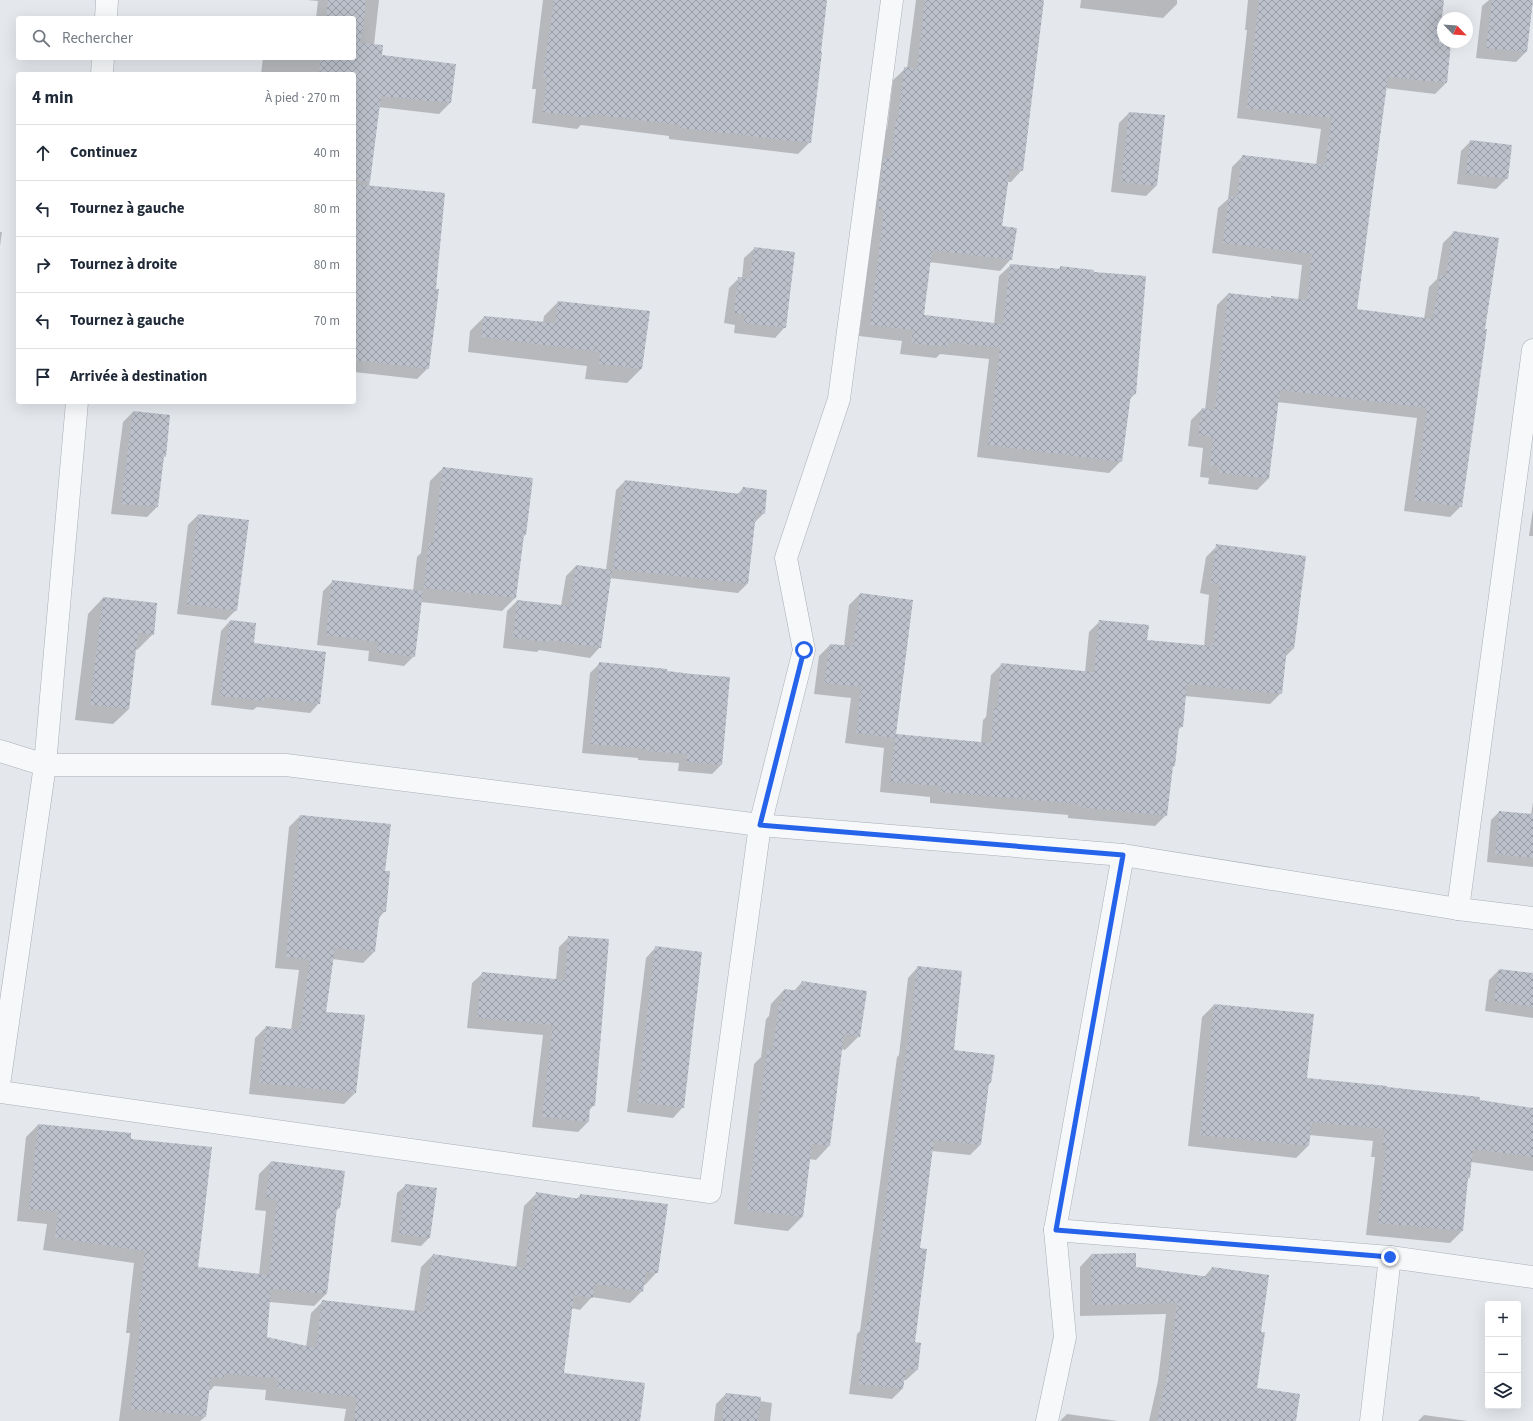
<!DOCTYPE html>
<html lang="fr">
<meta charset="utf-8">
<style>
body{margin:0;font-family:"Source Sans 3",sans-serif;background:#f6f6f7;color:#1f2937}
.controls{position:absolute;right:12px;bottom:12px;display:grid;overflow:hidden;border-radius:4px;box-shadow:0 4px 16px #0002}
.controls button{width:36px;height:36px;display:grid;place-items:center;padding:0;border:0;border-bottom:1px solid #e0e1e3;background:#fff;color:#1f2937;font:20px sans-serif}
.compass{position:absolute;left:1437px;top:12px;width:36px;height:36px;border-radius:50%;background:#fff;box-shadow:0 4px 16px #0002;rotate:115deg}
.stop{position:absolute;width:12px;height:12px;margin:-9px;border:3px solid #2563eb;border-radius:50%;background:#fff}
.stop.end{background:#2563eb;border-color:#fff;box-shadow:0 1px 4px #0008}
.list{margin:0;padding:0;list-style:none}
h2{display:flex;justify-content:space-between;align-items:center;height:52px;margin:0;padding:0 16px;font-size:17px}
h2 small{font-size:13px;font-weight:400;color:#747a83}
.list li{display:grid;grid-template-columns:26px 1fr auto;gap:12px;align-items:center;box-sizing:border-box;height:56px;padding:0 16px;border-top:1px solid #e0e1e3}
.list b{display:block;font-size:15px;white-space:nowrap}
.list em{font-size:13px;font-style:normal;color:#747a83}
.icon{flex:none;width:22px;height:22px;fill:none;stroke:currentColor;stroke-width:2;stroke-linecap:round;stroke-linejoin:round}
.map{position:relative;flex:none;width:1533px;height:1421px;overflow:hidden}
.search{position:absolute;background:#fff;box-shadow:0 4px 16px #0002;left:16px;top:16px;width:340px;height:44px;display:flex;align-items:center;gap:10px;box-sizing:border-box;padding:0 14px;border-radius:4px;color:#747a83;font-size:15px}
.panel{position:absolute;background:#fff;box-shadow:0 4px 16px #0002;left:16px;top:72px;width:340px;height:332px;border-radius:4px}
.map>svg:first-child{display:block}
.shadow{fill:#0003}
.building{fill:url(#building-cross-hatch)}
.lines{fill:none;stroke-linecap:round;stroke-linejoin:round}
.minor-casing{stroke:#a9aeb7;stroke-width:23}
.minor{stroke:#f7f8fa;stroke-width:22}
.route{stroke:#2563eb;stroke-width:5}
</style>
<div class="map">
<svg width="1533" height="1421" viewBox="0 0 1533 1421">
<defs>
<pattern id="building-cross-hatch" width="8" height="8" patternUnits="userSpaceOnUse"><rect width="8" height="8" fill="#bbc0ca"/><path d="M0 0l8 8M0 8l8-8" fill="none" stroke="#989da6"/></pattern>
</defs>
<rect width="100%" height="100%" fill="#e4e7ec"/>
<g class="shadow">
<path d="M 307,0 L 379,0 L 374,45 L 381,56 L 455,65 L 450,103 L 439,114 L 378,107 L 369,187 L 428,368 L 417,379 L 354,372 L 354,74 L 261,74 L 263,58 L 354,58 L 354,18 L 316,18 L 318,1 Z"/>
<path d="M 543,0 L 827,0 L 826,2 L 810,142 L 798,154 L 669,139 L 669,136 L 581,125 L 577,129 L 532,123 L 536,89 L 532,89 Z"/>
<path d="M 916,0 L 1043,0 L 1022,170 L 1011,182 L 1007,182 L 1001,227 L 1011,259 L 1000,271 L 929,262 L 923,315 L 994,324 L 999,276 L 1011,265 L 1057,270 L 1061,267 L 1135,394 L 1129,400 L 1121,461 L 1109,473 L 977,457 L 989,359 L 940,354 L 936,358 L 900,354 L 902,341 L 859,336 L 885,131 L 887,129 L 893,80 L 905,69 L 907,69 Z"/>
<path d="M 1081,0 L 1177,0 L 1177,4 L 1163,18 L 1080,8 Z"/>
<path d="M 1248,0 L 1443,0 L 1437,43 L 1446,83 L 1435,94 L 1385,88 L 1356,310 L 1424,319 L 1429,287 L 1437,279 L 1443,243 L 1454,232 L 1484,330 L 1461,506 L 1450,517 L 1404,511 L 1417,418 L 1277,402 L 1268,479 L 1257,490 L 1208,484 L 1209,478 L 1200,477 L 1203,448 L 1188,446 L 1191,420 L 1202,409 L 1205,410 L 1217,305 L 1228,294 L 1270,299 L 1272,297 L 1298,300 L 1302,265 L 1212,253 L 1218,208 L 1228,199 L 1232,167 L 1243,156 L 1316,165 L 1321,129 L 1237,118 L 1247,30 L 1245,30 Z"/>
<path d="M 1489,0 L 1529,0 L 1526,52 L 1516,62 L 1476,58 L 1482,6 Z"/>
<path d="M 1129,113 L 1164,116 L 1156,186 L 1146,196 L 1111,192 L 1119,123 Z"/>
<path d="M 1471,141 L 1507,178 L 1496,189 L 1457,184 L 1461,151 Z"/>
<path d="M 0,232 L 2,232 L 0,246 Z"/>
<path d="M 755,248 L 785,327 L 775,338 L 734,333 L 735,325 L 724,323 L 729,288 L 739,278 L 742,278 L 744,258 Z"/>
<path d="M 558,302 L 641,369 L 627,383 L 585,379 L 587,366 L 468,352 L 470,331 L 484,317 L 543,322 L 544,316 Z"/>
<path d="M 133,412 L 165,456 L 163,458 L 157,507 L 147,517 L 111,514 L 123,422 Z"/>
<path d="M 443,468 L 525,535 L 522,538 L 515,598 L 502,611 L 421,602 L 414,656 L 404,666 L 368,661 L 369,651 L 317,645 L 323,591 L 333,581 L 413,591 L 417,557 L 421,553 L 430,481 Z"/>
<path d="M 625,481 L 737,495 L 743,488 L 764,513 L 754,523 L 747,584 L 738,593 L 610,578 L 600,647 L 590,658 L 539,650 L 537,652 L 503,648 L 507,611 L 517,601 L 561,606 L 566,576 L 576,566 L 606,570 L 616,490 Z"/>
<path d="M 1533,509 L 1533,536 L 1529,536 Z"/>
<path d="M 198,515 L 236,610 L 226,620 L 177,614 L 188,525 Z"/>
<path d="M 1217,546 L 1293,649 L 1285,657 L 1281,693 L 1270,704 L 1185,696 L 1182,726 L 1177,731 L 1174,766 L 1171,769 L 1166,815 L 1155,826 L 1068,818 L 1068,815 L 930,803 L 930,797 L 880,792 L 884,748 L 845,743 L 851,698 L 814,694 L 819,656 L 830,645 L 844,646 L 849,605 L 860,594 L 895,735 L 981,743 L 983,720 L 986,717 L 991,675 L 1002,664 L 1085,672 L 1089,632 L 1100,621 L 1146,641 L 1204,646 L 1209,595 L 1200,593 L 1206,557 Z"/>
<path d="M 103,598 L 153,634 L 137,650 L 135,649 L 129,709 L 113,724 L 75,720 L 88,614 Z"/>
<path d="M 230,621 L 319,703 L 310,713 L 257,707 L 253,710 L 211,705 L 221,631 Z"/>
<path d="M 600,663 L 721,765 L 712,774 L 678,771 L 679,763 L 638,760 L 638,758 L 582,753 L 590,673 Z"/>
<path d="M 1533,802 L 1533,867 L 1487,862 L 1491,820 L 1499,812 L 1531,815 Z"/>
<path d="M 300,816 L 384,872 L 385,911 L 378,919 L 374,952 L 363,963 L 332,959 L 325,1013 L 364,1016 L 355,1093 L 344,1104 L 249,1094 L 255,1038 L 266,1027 L 291,1030 L 299,970 L 275,968 L 289,827 Z"/>
<path d="M 569,937 L 594,1105 L 589,1110 L 588,1122 L 578,1132 L 532,1127 L 543,1035 L 467,1028 L 472,983 L 483,973 L 556,980 L 559,947 Z"/>
<path d="M 656,947 L 683,1107 L 673,1118 L 627,1112 L 646,958 Z"/>
<path d="M 918,967 L 953,1051 L 990,1083 L 988,1085 L 980,1145 L 970,1155 L 932,1151 L 919,1249 L 914,1343 L 917,1370 L 906,1380 L 903,1380 L 902,1389 L 892,1399 L 849,1394 L 857,1334 L 860,1331 L 897,1057 L 899,1055 L 908,978 Z"/>
<path d="M 1499,970 L 1533,974 L 1533,1018 L 1485,1011 L 1489,980 Z"/>
<path d="M 802,982 L 859,1036 L 845,1050 L 841,1049 L 829,1146 L 816,1160 L 809,1159 L 802,1217 L 788,1231 L 734,1224 L 754,1064 L 761,1057 L 766,1019 L 769,1016 L 771,1004 L 784,990 L 793,992 Z"/>
<path d="M 1214,1005 L 1306,1079 L 1533,1109 L 1533,1171 L 1471,1162 L 1469,1178 L 1467,1180 L 1462,1231 L 1450,1243 L 1366,1235 L 1375,1157 L 1371,1157 L 1373,1141 L 1309,1135 L 1308,1146 L 1296,1158 L 1188,1146 L 1202,1017 Z"/>
<path d="M 38,1125 L 129,1140 L 197,1268 L 259,1275 L 266,1211 L 255,1210 L 259,1174 L 271,1162 L 339,1208 L 335,1212 L 326,1294 L 314,1306 L 269,1302 L 266,1338 L 306,1347 L 311,1313 L 323,1301 L 414,1312 L 421,1267 L 433,1255 L 516,1268 L 524,1206 L 537,1193 L 576,1199 L 581,1195 L 657,1272 L 645,1285 L 643,1284 L 642,1291 L 630,1303 L 592,1297 L 580,1310 L 571,1308 L 563,1374 L 639,1421 L 344,1421 L 346,1409 L 265,1400 L 266,1390 L 214,1386 L 211,1390 L 208,1390 L 205,1417 L 200,1421 L 119,1421 L 130,1333 L 126,1333 L 134,1263 L 43,1250 L 47,1224 L 17,1221 L 26,1137 Z"/>
<path d="M 406,1185 L 429,1238 L 421,1246 L 391,1242 L 397,1193 Z"/>
<path d="M 1091,1255 L 1135,1268 L 1204,1277 L 1212,1268 L 1260,1333 L 1256,1389 L 1295,1421 L 1149,1421 L 1158,1381 L 1166,1314 L 1080,1316 L 1080,1267 Z"/>
<path d="M 726,1394 L 760,1398 L 760,1401 L 772,1403 L 770,1421 L 714,1421 L 716,1404 Z"/>
<path d="M 1067,1414 L 1118,1421 L 1060,1421 Z"/>
<path d="M 1424,1415 L 1468,1421 L 1418,1421 Z"/>
</g>
<g class="building">
<path d="M 328,0 L 366,0 L 362,36 L 359,43 L 383,45 L 382,55 L 456,64 L 451,103 L 381,96 L 370,182 L 354,181 L 354,74 L 319,74 L 321,58 L 354,58 L 354,18 L 326,18 Z"/>
<path d="M 554,0 L 827,0 L 821,52 L 822,52 L 811,143 L 680,128 L 680,125 L 590,114 L 590,118 L 543,112 L 547,78 L 543,77 Z"/>
<path d="M 925,0 L 1044,0 L 1023,171 L 1010,169 L 1002,226 L 1017,228 L 1012,260 L 932,250 L 924,315 L 1003,324 L 1010,264 L 1060,269 L 1060,266 L 1094,270 L 1094,272 L 1146,276 L 1136,394 L 1131,394 L 1122,462 L 988,445 L 1000,348 L 949,342 L 948,347 L 911,343 L 913,330 L 870,325 L 884,210 L 878,209 L 884,157 L 891,158 L 896,119 L 898,119 L 904,67 L 917,69 Z"/>
<path d="M 1259,0 L 1444,0 L 1439,42 L 1451,43 L 1447,83 L 1388,77 L 1357,309 L 1433,319 L 1440,275 L 1446,276 L 1453,231 L 1499,238 L 1485,329 L 1487,329 L 1462,507 L 1414,500 L 1427,408 L 1280,390 L 1269,479 L 1219,473 L 1220,467 L 1210,466 L 1213,437 L 1198,435 L 1202,408 L 1215,410 L 1228,293 L 1271,298 L 1271,296 L 1307,300 L 1312,254 L 1223,243 L 1229,196 L 1237,197 L 1242,155 L 1325,165 L 1332,118 L 1247,108 Z"/>
<path d="M 1492,0 L 1533,0 L 1527,52 L 1486,48 Z"/>
<path d="M 1129,112 L 1165,115 L 1157,186 L 1121,182 Z"/>
<path d="M 1470,140 L 1512,145 L 1508,179 L 1466,174 Z"/>
<path d="M 354,184 L 445,193 L 436,289 L 439,289 L 429,369 L 354,360 Z"/>
<path d="M 754,247 L 795,252 L 786,328 L 744,323 L 745,315 L 734,313 L 738,277 L 750,278 Z"/>
<path d="M 558,301 L 650,311 L 642,369 L 599,364 L 600,352 L 481,337 L 484,316 L 555,323 Z"/>
<path d="M 133,411 L 170,415 L 166,457 L 164,456 L 158,507 L 121,504 Z"/>
<path d="M 443,467 L 533,478 L 526,535 L 524,535 L 516,598 L 424,588 L 429,543 L 433,543 Z"/>
<path d="M 625,480 L 741,494 L 743,487 L 767,490 L 765,514 L 756,513 L 748,584 L 613,569 Z"/>
<path d="M 198,514 L 249,520 L 237,611 L 187,604 Z"/>
<path d="M 1216,544 L 1306,556 L 1294,649 L 1287,648 L 1282,694 L 1187,684 L 1183,727 L 1179,727 L 1175,766 L 1173,766 L 1167,816 L 1079,807 L 1079,804 L 940,792 L 941,786 L 890,782 L 895,738 L 856,733 L 861,687 L 824,683 L 830,644 L 853,646 L 860,593 L 913,600 L 896,734 L 991,743 L 994,707 L 997,708 L 1001,663 L 1094,672 L 1099,620 L 1149,625 L 1147,640 L 1213,646 L 1220,584 L 1211,583 Z"/>
<path d="M 576,565 L 612,570 L 601,648 L 549,640 L 548,642 L 513,638 L 517,600 L 570,606 Z"/>
<path d="M 332,580 L 423,591 L 415,657 L 377,652 L 378,642 L 326,635 Z"/>
<path d="M 103,597 L 157,603 L 154,635 L 138,633 L 129,709 L 90,705 Z"/>
<path d="M 230,620 L 256,623 L 254,643 L 326,652 L 320,704 L 264,697 L 264,701 L 220,696 Z"/>
<path d="M 599,662 L 667,669 L 667,671 L 692,674 L 730,677 L 722,765 L 687,762 L 687,754 L 647,751 L 647,749 L 591,744 Z"/>
<path d="M 1499,811 L 1533,814 L 1533,858 L 1495,854 Z"/>
<path d="M 300,815 L 391,824 L 385,871 L 390,871 L 386,912 L 380,911 L 375,952 L 335,948 L 326,1012 L 365,1015 L 356,1093 L 259,1083 L 266,1026 L 300,1030 L 310,960 L 286,957 Z"/>
<path d="M 568,936 L 609,939 L 595,1106 L 590,1105 L 589,1122 L 542,1117 L 553,1025 L 477,1018 L 482,972 L 565,980 Z"/>
<path d="M 655,946 L 702,952 L 684,1108 L 637,1102 Z"/>
<path d="M 917,966 L 962,971 L 954,1050 L 995,1055 L 991,1083 L 989,1083 L 981,1145 L 934,1140 L 920,1248 L 927,1249 L 915,1342 L 921,1343 L 918,1370 L 906,1369 L 903,1389 L 859,1384 L 866,1323 L 869,1323 L 907,1045 L 908,1046 Z"/>
<path d="M 1499,969 L 1533,973 L 1533,1007 L 1494,1001 Z"/>
<path d="M 802,981 L 867,991 L 860,1037 L 844,1034 L 830,1146 L 812,1144 L 803,1217 L 747,1210 L 767,1049 L 773,1050 L 779,1004 L 782,1005 L 784,989 L 800,991 Z"/>
<path d="M 1214,1004 L 1314,1014 L 1307,1078 L 1387,1086 L 1387,1087 L 1480,1097 L 1480,1100 L 1533,1108 L 1533,1157 L 1473,1149 L 1470,1178 L 1468,1178 L 1463,1231 L 1378,1223 L 1386,1146 L 1383,1145 L 1385,1129 L 1312,1122 L 1309,1146 L 1200,1135 Z"/>
<path d="M 38,1124 L 131,1133 L 131,1139 L 212,1147 L 198,1267 L 269,1275 L 277,1200 L 266,1198 L 271,1161 L 345,1171 L 340,1208 L 337,1208 L 327,1294 L 271,1289 L 267,1337 L 316,1348 L 322,1300 L 424,1312 L 433,1254 L 525,1268 L 536,1192 L 580,1199 L 580,1194 L 668,1204 L 658,1273 L 646,1272 L 643,1292 L 595,1284 L 593,1298 L 574,1295 L 564,1373 L 645,1383 L 640,1421 L 354,1421 L 357,1397 L 277,1388 L 278,1378 L 224,1374 L 224,1378 L 211,1377 L 206,1417 L 131,1409 L 141,1322 L 138,1321 L 145,1251 L 55,1238 L 58,1212 L 29,1209 Z"/>
<path d="M 405,1184 L 437,1188 L 430,1238 L 399,1234 Z"/>
<path d="M 1136,1253 L 1136,1267 L 1210,1277 L 1212,1267 L 1269,1275 L 1261,1332 L 1265,1332 L 1257,1388 L 1300,1394 L 1296,1421 L 1157,1421 L 1169,1368 L 1177,1303 L 1092,1305 L 1091,1254 Z"/>
<path d="M 726,1393 L 761,1397 L 758,1421 L 722,1421 Z"/>
</g>
<g class="lines">
<g class="minor-casing">
<g id="minor">
<path d="M 106,18 L 107,0"/>
<path d="M 102,74 L 103,58"/>
<path d="M 0,751 L 45,765 L 286,765 L 760,825 L 1123,855 L 1458,909 L 1533,918"/>
<path d="M 1458,909 L 1533,350"/>
<path d="M 0,1078 L 45,765 L 77,402"/>
<path d="M 0,1092 L 710,1192 L 760,825 L 804,650 L 786,558 L 839,399 L 892,0"/>
<path d="M 1055,1230 L 1390,1257 L 1533,1277"/>
<path d="M 1047,1421 L 1065,1337 L 1055,1230 L 1123,855"/>
<path d="M 1371,1421 L 1390,1257"/>
</g>
</g>
<use href="#minor" class="minor"/>
</g>
<g class="lines">
<path class="route" d="M 804,650 L 760,825 L 1123,855 L 1056,1230 L 1390,1257"/>
</g>
</svg>
<div class="controls">
<button>+</button>
<button>−</button>
<button><svg class="icon" aria-label="layers" viewBox="0 0 24 24"><path d="M12 4l9 5-9 5-9-5zM3 14l9 5 9-5"/></svg></button>
</div>
<svg class="compass" viewBox="-18 -18 36 36"><path d="M0-13l5 13h-10z" fill="#e53935"/><path d="M0 13l5-13h-10z" fill="#747a83"/></svg>
<div class="stop" style="left:804px;top:650px"></div>
<div class="stop end" style="left:1390px;top:1257px"></div>
<div class="search"><svg class="icon" aria-label="search" viewBox="0 0 24 24"><circle cx="10" cy="10" r="6"/><path d="M15 15l6 6"/></svg>Rechercher</div>
<section class="panel">
<h2>4 min<small>À pied · 270 m</small></h2>
<ul class="list">
<li><svg class="icon" aria-label="ahead" viewBox="0 0 24 24"><path d="M12 20V5M6 11l6-6 6 6"/></svg><div><b>Continuez</b></div><em>40 m</em></li>
<li><svg class="icon" aria-label="left" viewBox="0 0 24 24"><path d="M17 20v-9H6M10 6l-5 5 5 5"/></svg><div><b>Tournez à gauche</b></div><em>80 m</em></li>
<li><svg class="icon" aria-label="right" viewBox="0 0 24 24"><path d="M7 20v-9h11M14 6l5 5-5 5"/></svg><div><b>Tournez à droite</b></div><em>80 m</em></li>
<li><svg class="icon" aria-label="left" viewBox="0 0 24 24"><path d="M17 20v-9H6M10 6l-5 5 5 5"/></svg><div><b>Tournez à gauche</b></div><em>70 m</em></li>
<li><svg class="icon" aria-label="arrive" viewBox="0 0 24 24"><path d="M6 21V4h12l-3 4 3 4H6"/></svg><div><b>Arrivée à destination</b></div></li>
</ul>
</section>
</div>
